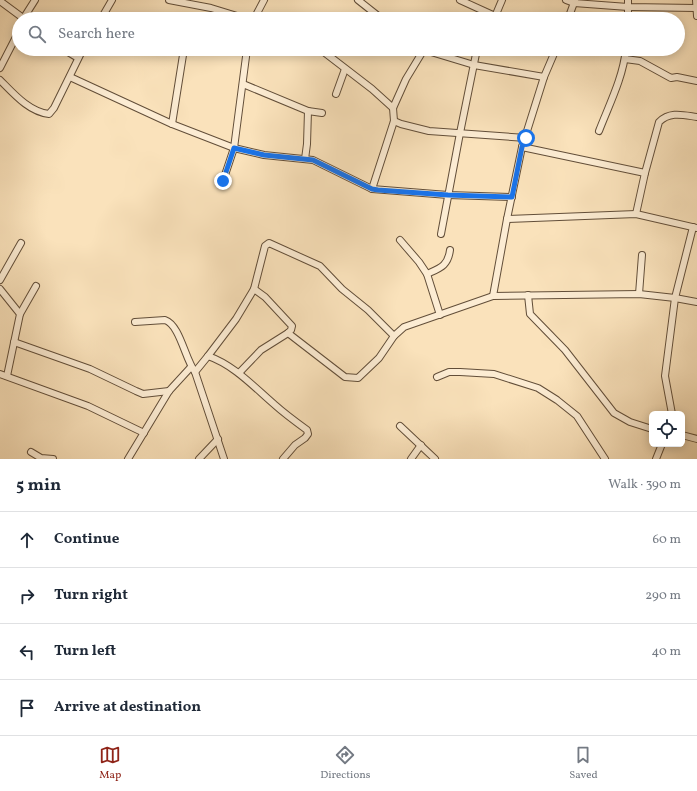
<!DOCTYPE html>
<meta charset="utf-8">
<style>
body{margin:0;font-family:Vollkorn,serif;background:#f6f6f7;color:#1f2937}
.controls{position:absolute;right:12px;bottom:12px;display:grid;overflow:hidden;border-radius:6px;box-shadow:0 2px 10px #0003}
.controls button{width:36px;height:36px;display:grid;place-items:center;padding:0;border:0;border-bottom:1px solid #e0e1e3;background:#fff;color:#1f2937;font:20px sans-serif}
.stop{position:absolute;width:12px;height:12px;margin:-9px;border:3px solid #1a73e8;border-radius:50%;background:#fff}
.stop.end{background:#1a73e8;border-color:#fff;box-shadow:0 1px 4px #0008}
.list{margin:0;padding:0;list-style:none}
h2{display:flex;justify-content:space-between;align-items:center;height:52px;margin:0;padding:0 16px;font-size:17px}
h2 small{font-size:13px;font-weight:400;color:#747a83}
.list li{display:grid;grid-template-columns:26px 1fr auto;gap:12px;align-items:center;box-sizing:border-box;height:56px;padding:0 16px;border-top:1px solid #e0e1e3}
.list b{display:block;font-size:15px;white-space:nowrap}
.list em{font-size:13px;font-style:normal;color:#747a83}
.icon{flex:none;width:22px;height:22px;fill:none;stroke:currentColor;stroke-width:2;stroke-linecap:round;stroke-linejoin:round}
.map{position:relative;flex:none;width:697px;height:459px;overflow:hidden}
.search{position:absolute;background:#fff;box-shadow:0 2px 10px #0003;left:12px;right:12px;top:12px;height:44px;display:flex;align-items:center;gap:10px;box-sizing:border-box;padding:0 14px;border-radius:22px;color:#747a83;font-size:15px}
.sheet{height:276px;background:#fff}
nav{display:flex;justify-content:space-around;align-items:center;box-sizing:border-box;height:56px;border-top:1px solid #e0e1e3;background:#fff;font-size:11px;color:#747a83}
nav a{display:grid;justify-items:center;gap:2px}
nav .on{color:#8f2418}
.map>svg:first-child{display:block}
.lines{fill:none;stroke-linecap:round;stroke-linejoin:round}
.minor-casing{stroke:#624e39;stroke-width:8}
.minor{stroke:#fcecd3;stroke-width:6}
.route{stroke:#1a73e8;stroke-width:5}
</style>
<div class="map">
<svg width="697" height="459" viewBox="0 0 697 459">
<rect width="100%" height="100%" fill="#fae2bb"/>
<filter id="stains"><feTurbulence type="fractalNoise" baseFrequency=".005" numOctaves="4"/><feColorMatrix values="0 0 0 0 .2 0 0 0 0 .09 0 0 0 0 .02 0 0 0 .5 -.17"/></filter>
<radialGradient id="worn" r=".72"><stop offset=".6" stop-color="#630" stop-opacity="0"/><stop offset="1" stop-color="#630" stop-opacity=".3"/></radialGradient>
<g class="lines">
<g class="minor-casing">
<g id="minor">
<path d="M 169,0 L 211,8 L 247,19"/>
<path d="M 358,0 L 382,19"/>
<path d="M 460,0 L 495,16"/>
<path d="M 566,0 L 574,3 L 628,7 L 696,8"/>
<path d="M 696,0 L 697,16"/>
<path d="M 0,1 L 23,18"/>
<path d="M 23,19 L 35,0"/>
<path d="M 101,19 L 112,0"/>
<path d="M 254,19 L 264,0"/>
<path d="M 494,19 L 502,0"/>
<path d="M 568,19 L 575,0"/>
<path d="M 628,19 L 628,0"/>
<path d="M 63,49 L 78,58"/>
<path d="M 320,49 L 372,89 L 393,108"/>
<path d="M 421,49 L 474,65 L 544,77"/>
<path d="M 625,59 L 640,61 L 671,78 L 677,77 L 697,81"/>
<path d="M 0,68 L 19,31"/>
<path d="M 70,77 L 172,124 L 234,148 L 264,155 L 313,160 L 372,189 L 448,195 L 512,197"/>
<path d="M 0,80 C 13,93 29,112 49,114 L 54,108 L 83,49"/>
<path d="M 243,84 L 308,111 L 322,113"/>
<path d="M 336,94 L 345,69"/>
<path d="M 394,121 L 401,124 L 429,131 L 526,138"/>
<path d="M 172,124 L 183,55"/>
<path d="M 599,131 C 609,105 623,78 626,49"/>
<path d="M 522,147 L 645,173"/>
<path d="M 305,159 L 307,144 L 308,111"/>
<path d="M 223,181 L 234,148 L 247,49"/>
<path d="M 372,189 L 394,121 L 393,108 L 406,79 L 423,51"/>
<path d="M 636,214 L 645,173 L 659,122 C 670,111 683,115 697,117"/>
<path d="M 507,219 L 636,214 L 697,228"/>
<path d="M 441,234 L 460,133 L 477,49"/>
<path d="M 400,240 L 419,262 L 427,274 L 440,315"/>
<path d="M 427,274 C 440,268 448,266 450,250"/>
<path d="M 0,280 L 21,243"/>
<path d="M 0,289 L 20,314 L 7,376"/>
<path d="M 639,294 L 642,255"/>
<path d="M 528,295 L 530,314 L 565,350 L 614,413 L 630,422 L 652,429"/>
<path d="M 493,296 L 507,219 L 522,147 L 544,77 L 556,49"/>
<path d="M 20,314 L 36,286"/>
<path d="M 135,322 L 165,320 C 180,325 185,359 195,372 L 224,459"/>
<path d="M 288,333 L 345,377 L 358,378 L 379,358 L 394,336 L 404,327 L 493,296 L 639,294 L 675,298 L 697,302"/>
<path d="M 14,342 L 90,369 L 136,391 L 143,394 L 169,391"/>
<path d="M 208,356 L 236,319 L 254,289 L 265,246 L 269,243 L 320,266 L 342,289 L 368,310 L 394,336"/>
<path d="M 195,372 L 208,356 C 234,365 254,387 275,405 C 285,414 296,422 307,430 L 308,434 L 305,438 L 295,445 L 283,459"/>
<path d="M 239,373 L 261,350 L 288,333 L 291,330 L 292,326 L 265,297 L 254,289"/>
<path d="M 0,374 L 88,406 L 144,433"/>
<path d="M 437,377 L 449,372 L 460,372 L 494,374 L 538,388 L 557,400 L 577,416 L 605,459"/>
<path d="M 672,414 L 665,376 L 675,298 L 693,227"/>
<path d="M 400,426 L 435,459"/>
<path d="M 682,435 L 697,439"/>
<path d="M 31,452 L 41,458 L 53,459"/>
<path d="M 128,459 L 169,391 L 191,367"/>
<path d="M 199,459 L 218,439"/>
<path d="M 411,459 L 421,445"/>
<path d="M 656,459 L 662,444"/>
</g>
</g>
<use href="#minor" class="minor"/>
</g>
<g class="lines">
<path class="route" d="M 223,181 L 234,148 L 264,155 L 313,160 L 372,189 L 378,190 L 448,195 L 512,197 L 522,147 L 526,138"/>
</g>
<rect width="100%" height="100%" filter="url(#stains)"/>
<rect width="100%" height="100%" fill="url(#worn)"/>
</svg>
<div class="controls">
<button><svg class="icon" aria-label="locate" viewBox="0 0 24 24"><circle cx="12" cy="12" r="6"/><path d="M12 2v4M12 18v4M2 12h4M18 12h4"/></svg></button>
</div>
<div class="stop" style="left:526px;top:138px"></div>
<div class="stop end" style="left:223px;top:181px"></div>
<div class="search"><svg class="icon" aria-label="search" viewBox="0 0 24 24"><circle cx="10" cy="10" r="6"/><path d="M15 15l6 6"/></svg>Search here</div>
</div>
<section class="sheet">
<h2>5 min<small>Walk · 390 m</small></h2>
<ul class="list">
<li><svg class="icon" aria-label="ahead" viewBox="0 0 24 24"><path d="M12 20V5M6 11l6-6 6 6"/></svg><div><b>Continue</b></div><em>60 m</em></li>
<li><svg class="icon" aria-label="right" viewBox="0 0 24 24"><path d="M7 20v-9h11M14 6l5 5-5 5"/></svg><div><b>Turn right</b></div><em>290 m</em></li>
<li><svg class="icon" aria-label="left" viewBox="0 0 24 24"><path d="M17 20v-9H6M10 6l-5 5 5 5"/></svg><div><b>Turn left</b></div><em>40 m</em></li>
<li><svg class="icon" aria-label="arrive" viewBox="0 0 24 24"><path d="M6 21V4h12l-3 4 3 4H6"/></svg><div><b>Arrive at destination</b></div></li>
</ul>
</section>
<nav>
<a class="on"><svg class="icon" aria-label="map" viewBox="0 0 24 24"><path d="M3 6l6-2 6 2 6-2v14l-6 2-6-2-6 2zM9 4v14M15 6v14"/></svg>Map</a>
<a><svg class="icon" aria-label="directions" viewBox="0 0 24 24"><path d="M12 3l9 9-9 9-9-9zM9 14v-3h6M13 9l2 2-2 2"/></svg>Directions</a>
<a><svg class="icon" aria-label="saved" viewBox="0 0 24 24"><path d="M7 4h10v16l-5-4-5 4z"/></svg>Saved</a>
</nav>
